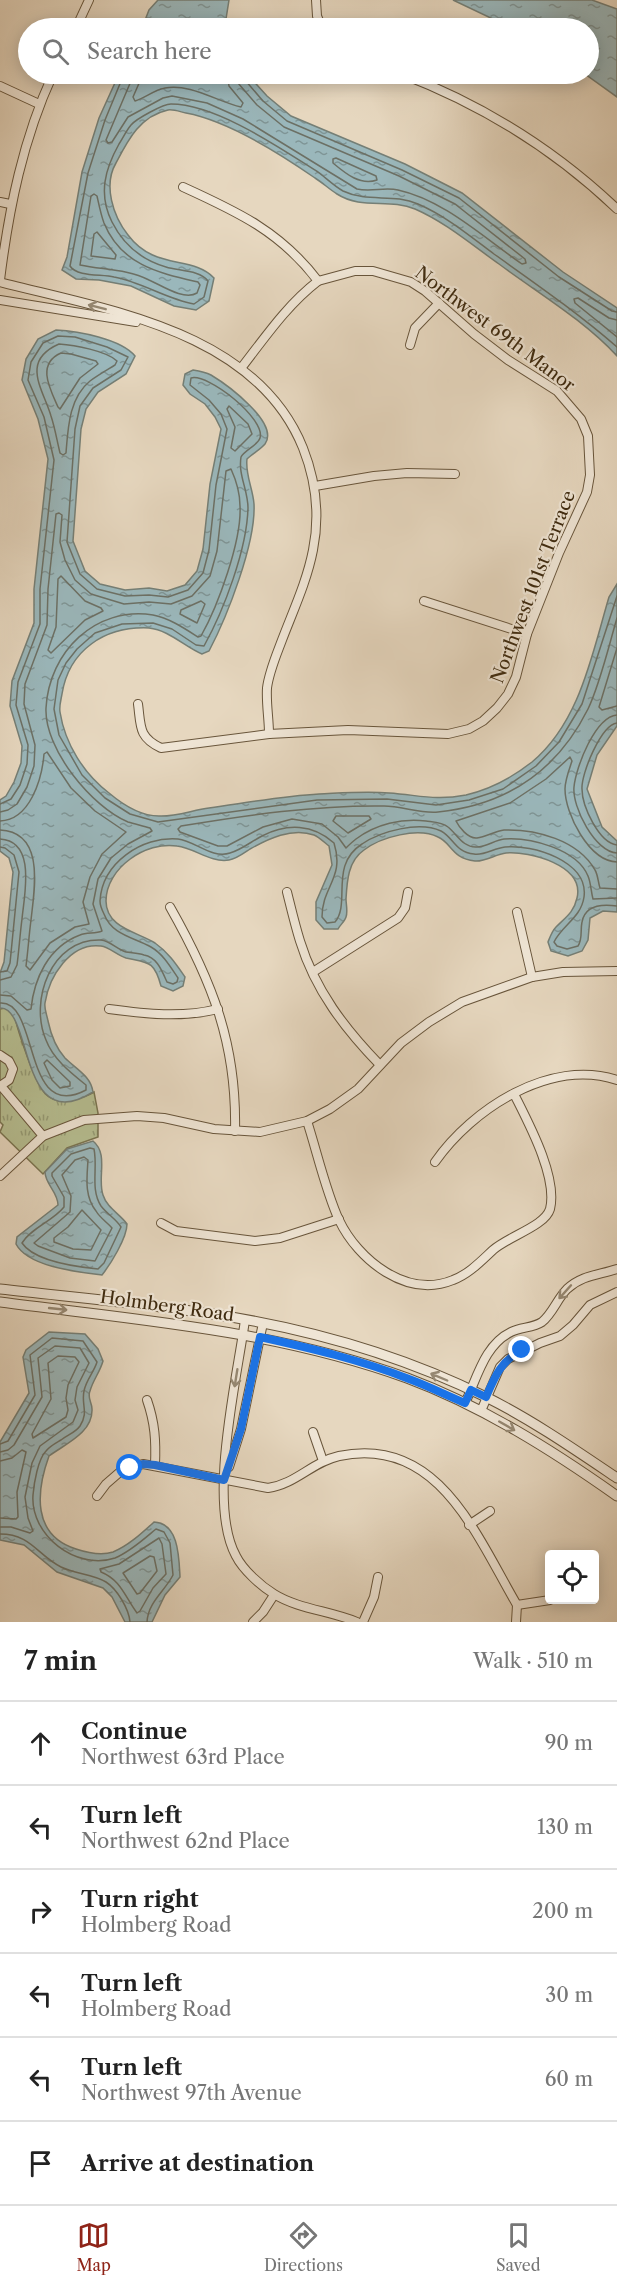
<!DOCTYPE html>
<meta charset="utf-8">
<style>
body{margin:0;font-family:"Libre Caslon Text",serif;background:#f6f6f6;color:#222}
.controls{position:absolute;right:18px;bottom:18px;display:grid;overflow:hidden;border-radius:6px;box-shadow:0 3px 15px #0003}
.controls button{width:54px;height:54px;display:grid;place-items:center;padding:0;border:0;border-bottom:2px solid #e0e0e0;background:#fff;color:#222;font:30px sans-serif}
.stop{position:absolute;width:18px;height:18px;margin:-14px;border:4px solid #1a73e8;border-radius:50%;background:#fff}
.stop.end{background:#1a73e8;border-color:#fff;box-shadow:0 2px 6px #0008}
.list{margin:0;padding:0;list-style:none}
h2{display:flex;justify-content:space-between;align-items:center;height:78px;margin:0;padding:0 24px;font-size:26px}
h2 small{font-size:20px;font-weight:400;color:#767676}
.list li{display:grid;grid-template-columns:39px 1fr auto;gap:18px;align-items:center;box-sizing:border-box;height:84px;padding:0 24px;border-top:2px solid #e0e0e0}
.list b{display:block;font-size:22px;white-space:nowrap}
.list p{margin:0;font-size:20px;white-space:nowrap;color:#767676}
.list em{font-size:20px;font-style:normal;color:#767676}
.icon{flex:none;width:33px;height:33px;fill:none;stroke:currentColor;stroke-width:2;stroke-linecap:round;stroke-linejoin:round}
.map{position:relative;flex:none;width:617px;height:1622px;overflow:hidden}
.search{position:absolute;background:#fff;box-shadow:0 3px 15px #0003;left:18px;right:18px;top:18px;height:66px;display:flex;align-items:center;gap:15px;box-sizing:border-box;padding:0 21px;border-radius:33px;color:#767676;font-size:22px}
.sheet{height:582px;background:#fff}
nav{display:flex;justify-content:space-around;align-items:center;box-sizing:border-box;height:84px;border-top:2px solid #e0e0e0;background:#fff;font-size:16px;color:#767676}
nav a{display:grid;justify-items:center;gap:3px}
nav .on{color:#8f2418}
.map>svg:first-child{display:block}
.park{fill:url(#park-tufts);stroke:#7a7450;stroke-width:1.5}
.water{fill:url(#water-ripples);stroke:#757f76;stroke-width:1.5}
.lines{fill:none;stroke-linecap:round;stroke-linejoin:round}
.shore{stroke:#6c7065;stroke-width:1.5}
.minor-casing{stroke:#68553b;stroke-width:10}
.tertiary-casing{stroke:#68553b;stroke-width:11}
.minor{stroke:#efe5d5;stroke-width:8}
.tertiary{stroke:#efe5d5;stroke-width:9}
.oneway{stroke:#968872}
.route{stroke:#1a73e8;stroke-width:8}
.labels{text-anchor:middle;stroke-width:4.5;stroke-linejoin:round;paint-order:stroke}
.street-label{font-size:18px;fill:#3e2a0f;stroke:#efe5d5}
</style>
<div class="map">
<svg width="617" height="1622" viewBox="0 0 617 1622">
<defs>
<pattern id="park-tufts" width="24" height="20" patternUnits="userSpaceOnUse" patternTransform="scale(1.5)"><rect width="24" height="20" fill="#b6be91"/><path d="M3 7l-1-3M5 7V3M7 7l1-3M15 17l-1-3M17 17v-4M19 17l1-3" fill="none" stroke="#959b75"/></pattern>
<pattern id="water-ripples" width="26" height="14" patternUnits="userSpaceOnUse" patternTransform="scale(1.5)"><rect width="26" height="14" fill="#9ab7bb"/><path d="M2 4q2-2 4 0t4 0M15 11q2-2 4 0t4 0" fill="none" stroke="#7f9596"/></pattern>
</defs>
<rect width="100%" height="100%" fill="#e6d7bf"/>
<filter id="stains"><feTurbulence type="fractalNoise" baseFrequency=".00333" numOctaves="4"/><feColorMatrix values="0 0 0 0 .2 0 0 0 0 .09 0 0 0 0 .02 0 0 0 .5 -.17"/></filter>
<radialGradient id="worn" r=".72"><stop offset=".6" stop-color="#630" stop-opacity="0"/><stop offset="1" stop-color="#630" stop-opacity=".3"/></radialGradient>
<path class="park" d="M 5,1008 L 14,1014 C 18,1032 24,1048 30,1064 C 39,1086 44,1105 71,1100 C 80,1098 86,1097 94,1092 L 98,1113 L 98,1137 L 67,1148 L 43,1174 L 0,1132 L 3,1125 L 0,1122 L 0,1009 Z"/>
<g class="water">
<path d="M 158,0 L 229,0 L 226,19 L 228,28 L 142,28 L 149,10 Z"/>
<path d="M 453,0 L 592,0 L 617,9 L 617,97 L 585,74 L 588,74 L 588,28 L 512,28 Z"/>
<path d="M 119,74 L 247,74 L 267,96 L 291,116 L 405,164 L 462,193 L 563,272 L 617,308 L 617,356 C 584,320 538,293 499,264 C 472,245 445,222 415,209 C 389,198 362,210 337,194 C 329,189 323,183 315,178 C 279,153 229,121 186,113 C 181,112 173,109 168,110 C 140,116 128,140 116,163 C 103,185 113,216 128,235 C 155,271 192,255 214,278 L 209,301 L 196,310 L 174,306 L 131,286 L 99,280 L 76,279 L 62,270 L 67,257 L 82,172 L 99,118 Z"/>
<path d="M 56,330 C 78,331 121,339 135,356 L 126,374 L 98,392 L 86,409 L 81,429 L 73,541 L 85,571 L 100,584 L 125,590 L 149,588 L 167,591 L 185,585 L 197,571 L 203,549 L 210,484 L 221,429 L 215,417 L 205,404 L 190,394 L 183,385 L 185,374 L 193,370 C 199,371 205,372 211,375 C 226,384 280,423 265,444 C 261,449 252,454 247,459 C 245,474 253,489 254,504 C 256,543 227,617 209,651 L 202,654 C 185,647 169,630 149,628 C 105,626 69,650 62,694 C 61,700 59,706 60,712 C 65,744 84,774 109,793 C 122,804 141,816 159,816 C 175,817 193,810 209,808 C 245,803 283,796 319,794 C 342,793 366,791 389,793 C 419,795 435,801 466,795 C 491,789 513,777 532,762 C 580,722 592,654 609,597 L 617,584 L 617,726 L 597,755 L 587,789 L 602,827 L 617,841 L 617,912 L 603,911 L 590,918 L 588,940 L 582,951 L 568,956 L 551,951 L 548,942 C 550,937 552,931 556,927 C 566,917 574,912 577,898 C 585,865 529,851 506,853 C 496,854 485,862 475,861 C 451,858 452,843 438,837 C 418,827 381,837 364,850 C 348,861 347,881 346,899 C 346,904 348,912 346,917 C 345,921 340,925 338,929 L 324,929 L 316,920 L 316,902 L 332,865 L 329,846 C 325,843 319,837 314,835 C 292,827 268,839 250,849 C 244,853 236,859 229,860 C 210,863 195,848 177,846 C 146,841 106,868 106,901 C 106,928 138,932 155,943 C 168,952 176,964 185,977 L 183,986 L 173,991 L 161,986 C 154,960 148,963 126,958 C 117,955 109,947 101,946 C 70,942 49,977 45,1003 C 44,1009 47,1015 48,1021 C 51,1035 55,1047 65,1058 C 76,1069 91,1076 93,1092 C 18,1139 33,1006 0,1008 L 0,973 L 4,962 L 13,872 L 9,858 L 0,851 L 0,800 L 6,796 L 14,782 L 21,763 L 22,746 L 10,706 L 12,681 L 34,623 L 34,589 L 48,459 L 38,419 L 22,380 L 26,359 L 38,339 Z"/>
<path d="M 93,1141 C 109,1154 97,1178 103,1195 C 107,1208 120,1214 127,1224 C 127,1238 110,1265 102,1275 C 78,1272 28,1267 16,1244 L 17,1237 L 58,1205 C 58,1192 45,1184 45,1172 L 67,1149 Z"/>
<path d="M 49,1332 L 85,1334 L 98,1349 L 103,1361 C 100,1372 93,1380 90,1391 C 87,1398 92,1402 92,1409 C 93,1433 65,1444 49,1456 C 36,1492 32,1535 76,1549 C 88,1553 101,1556 113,1552 C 128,1546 142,1533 154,1522 C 179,1523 179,1558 180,1577 L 165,1595 L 152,1622 L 125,1622 L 112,1597 L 103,1588 L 57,1572 L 24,1545 L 0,1540 L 0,1442 L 29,1393 L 23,1357 L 26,1350 Z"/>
</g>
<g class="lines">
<g class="shore">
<path d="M 124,74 L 105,120 L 88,173 L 70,266 C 77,277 101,274 114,277 C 142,282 166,299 194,304 L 204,297 L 208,281 C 200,270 178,271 166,267 C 142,260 123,244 112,222 C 98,194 105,169 119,144 C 123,138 126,131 131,125 C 136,119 163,104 171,104 C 216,104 280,148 318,172 C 326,178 334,186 343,191 C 368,203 393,193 418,204 C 446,216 470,236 494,254 C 536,284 578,313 617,347"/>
<path d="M 132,74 L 131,81 L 106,140 L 108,143 L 112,142 L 128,117 L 163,98 L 172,96 L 207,103 L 243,119 L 357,189 C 371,192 385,187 398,190 C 444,200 484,238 522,264 L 526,263 L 525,259 L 455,204 L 399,176 L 284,127 L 257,105 L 238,83 L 236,74"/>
<path d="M 141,74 L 140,81 L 133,97 L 135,101 C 145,98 154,90 165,88 C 190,83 218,102 241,107 L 243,103 L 229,86 L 227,74"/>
<path d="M 243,74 L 245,80 L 263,101 L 287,121 L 402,170 L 459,198 L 559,277 L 612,311 L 617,312"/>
<path d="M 336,158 L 376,176 L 377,180 C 360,186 345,173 333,163 L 333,159 Z"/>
<path d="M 94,194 L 97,196 C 99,205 101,215 104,223 C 121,265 159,273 198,282 L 200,285 L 197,293 C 184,301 161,285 149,280 C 127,269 104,270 80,265 L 91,196 Z"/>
<path d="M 97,232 L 116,255 L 115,259 L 91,256 L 94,234 Z"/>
<path d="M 617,320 L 609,318 L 578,298 L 574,299 L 575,303 L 617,337"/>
<path d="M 59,344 C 74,345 107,351 117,361 L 115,365 C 107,370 98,375 90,381 C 69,398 68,428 66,453 L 63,455 L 60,453 C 57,441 55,428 51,416 C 43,389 20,361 59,344 Z"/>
<path d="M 61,353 L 71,354 L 96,361 L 98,364 L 80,378 L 60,409 L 58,407 C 50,389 36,364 61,353 Z"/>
<path d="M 229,406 L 248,424 L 252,434 L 235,451 L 231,448 L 235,427 L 227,409 Z"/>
<path d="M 61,576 L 85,601 L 101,608 L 103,611 L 85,620 L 51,653 L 48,650 L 56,627 L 58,579 Z"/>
<path d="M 201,601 L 205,604 L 197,623 L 180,614 L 181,610 Z"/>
<path d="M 617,618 C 609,645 600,684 588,709 C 557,771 507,805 438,812 C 421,814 402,806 384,806 C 316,805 247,815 181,826 L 178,829 L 180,832 L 218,846 L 227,846 L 263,827 L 292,819 L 322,824 L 338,837 L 346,848 C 349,845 352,842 356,839 C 376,824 402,818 426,821 C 433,822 442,822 448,827 C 457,834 463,848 477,847 C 486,847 495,840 504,839 C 530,837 577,849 588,876 C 591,883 591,892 593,899 L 617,898"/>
<path d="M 617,648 L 599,707 L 602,710 L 617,706"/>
<path d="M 617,715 C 595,717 576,767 574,787 C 572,807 595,852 617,853"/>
<path d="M 617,723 C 601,725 581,774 582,789 C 582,806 599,843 617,845"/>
<path d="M 0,804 L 11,799 L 20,785 L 27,764 L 28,745 L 16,705 L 18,682 L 40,624 L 40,589 L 54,460 L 44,417 L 28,380 L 31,362 L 43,343 L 58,336 L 75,337 L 107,347 L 128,357 L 121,370 L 93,388 L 80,406 L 75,429 L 67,542 L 80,574 L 97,589 L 125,596 L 149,595 L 168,597 L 188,590 L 203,573 L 209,550 L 216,485 L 227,429 L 221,414 L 209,400 L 190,385 L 191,378 C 208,373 266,419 260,438 C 258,445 245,450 241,457 C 238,475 248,490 248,508 C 247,549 224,610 204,646 L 196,645 L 172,629 L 153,623 L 122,624 L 95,633 L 77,649 L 66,663 L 58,680 L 54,709 L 59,735 L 82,775 L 105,798 L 130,814 L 158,822 L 317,800 L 387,799 L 436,805 L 469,800 L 503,789 L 536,766 L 559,742 L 582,704 L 617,596"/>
<path d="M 0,812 L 8,810 L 17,804 L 27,787 L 34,766 L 35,745 L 24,704 L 25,684 L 47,625 L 48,589 L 56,514 L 59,513 L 62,515 L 60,542 L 65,560 L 75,580 L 91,594 L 124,604 L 149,602 L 171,604 L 192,596 L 210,576 L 217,551 L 226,471 L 231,469 C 236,480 240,493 240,506 C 242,540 218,606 201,636 L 198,637 C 184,628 169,618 153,615 C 95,606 49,652 46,708 C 44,749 92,807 128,822 C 135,824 143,826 150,828 L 152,831 L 128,844 L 111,858 L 98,879 L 93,904 L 102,931 C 95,934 87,932 80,935 C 48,947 34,979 31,1009 L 27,1010 L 11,996 L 0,995"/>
<path d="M 336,816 L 369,816 L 371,819 L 348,833 L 333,821 Z"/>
<path d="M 0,821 C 30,820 42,779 44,754 L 47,752 L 71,788 L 95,811 L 126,832 L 102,854 L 90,877 L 83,902 L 89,924 L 75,927 L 50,943 L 30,970 L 26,966 C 28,951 29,935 31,920 C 34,891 46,832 0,830"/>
<path d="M 0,839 C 37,841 24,896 22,919 C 20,934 19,950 17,965 L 11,977 L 0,980"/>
<path d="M 0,847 L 5,848 L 14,855 L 19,872 L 10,963 L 7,971 L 0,972"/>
<path d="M 617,862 C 589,861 565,814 565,789 C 565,780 569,770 572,761 L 570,757 L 546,779 L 510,803 L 456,821 C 459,827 468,839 477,838 C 486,837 495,831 504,830 C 536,829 578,840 595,870 C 598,875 598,882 600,888 L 617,889"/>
<path d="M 0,1003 C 40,1000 22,1124 86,1090 L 86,1085 C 71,1073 53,1059 46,1040 C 29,1001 51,938 101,940 C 110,941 117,949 126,952 C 132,953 138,953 144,955 C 157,957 162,971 167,982 L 173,984 L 177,982 L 178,978 C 170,966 163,954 151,947 C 133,937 112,935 104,914 C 102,910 100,905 100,901 C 102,863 142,836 178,839 C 195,841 212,859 230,853 C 241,850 252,841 262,836 C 287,823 313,824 334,843 C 345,878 322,886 322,917 L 327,923 L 335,922 C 351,903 329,865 362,844 C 381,831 419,821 441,831 C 454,838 455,852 474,854 C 484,856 494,848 505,847 C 532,844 589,861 584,897 C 581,918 562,925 554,942 L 557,946 L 567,949 L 578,946 C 583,938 580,931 582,922 C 585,905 603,904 617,906"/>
<path d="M 47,1060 L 70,1082 L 70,1086 L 60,1088 L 52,1080 L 44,1063 Z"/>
<path d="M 90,1148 L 94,1149 C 98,1168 90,1189 101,1206 C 107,1214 116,1219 121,1227 L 104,1263 L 98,1269 C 78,1267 34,1261 22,1243 C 31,1228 53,1221 64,1207 L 64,1197 L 52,1176 L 52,1173 L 71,1154 Z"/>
<path d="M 84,1157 L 88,1160 C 87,1177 84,1196 96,1211 C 100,1218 107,1222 112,1228 L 95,1261 L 70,1258 L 38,1246 L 34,1243 L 70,1212 L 71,1196 L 62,1175 L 75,1160 Z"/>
<path d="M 82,1210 L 101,1230 L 91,1250 L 73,1249 L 54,1242 L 54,1238 L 68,1227 Z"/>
<path d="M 58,1356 L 75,1357 L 79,1362 L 68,1385 L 66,1398 L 68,1410 L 66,1417 L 33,1438 L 32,1434 L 51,1399 L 48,1363 Z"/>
<path d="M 0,1444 L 8,1441 L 35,1395 L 30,1355 L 52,1338 L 83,1341 L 97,1362 C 94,1372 86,1380 84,1391 C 81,1405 89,1412 80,1426 C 75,1433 67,1435 61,1440 C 56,1443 50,1446 46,1451 C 38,1459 34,1483 33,1495 C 30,1535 76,1571 115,1558 C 130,1552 144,1539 156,1529 L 164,1532 L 170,1543 L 173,1575 C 165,1591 148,1602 147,1622"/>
<path d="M 0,1452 L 8,1450 L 14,1445 L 42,1397 L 38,1358 L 55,1346 L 80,1348 L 89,1363 L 77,1387 L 75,1400 L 78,1410 L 73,1422 L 40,1446 L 32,1463 L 25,1497 L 28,1518 L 33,1531 L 30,1533 L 11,1527 L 0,1527"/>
<path d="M 0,1461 L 12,1458 L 22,1450 L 26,1452 L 17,1492 L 18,1517 L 16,1519 L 0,1518"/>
<path d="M 0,1534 C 31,1534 37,1555 61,1567 C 75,1574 93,1574 106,1582 C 117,1589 129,1609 130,1622"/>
<path d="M 159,1538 L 162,1544 L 166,1574 L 153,1588 L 140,1611 L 137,1613 C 125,1597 121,1580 101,1572 L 100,1569 L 119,1564 Z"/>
<path d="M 150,1556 L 154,1557 L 157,1571 L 140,1593 L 137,1594 L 123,1573 Z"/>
</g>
<g class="minor-casing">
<g id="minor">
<path d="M 316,0 L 317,16 L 322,28"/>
<path d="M 76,28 L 89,0"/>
<path d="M 402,74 C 483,105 555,150 617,209"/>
<path d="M 0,86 L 39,104"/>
<path d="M 0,202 L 10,204"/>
<path d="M 0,280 C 9,208 23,139 53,74"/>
<path d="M 0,282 C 108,310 256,331 303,448 C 316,481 320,515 313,550 C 307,581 293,611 282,640 C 276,656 269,672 267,688 C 266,703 269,719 269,734"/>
<path d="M 0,300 L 136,322"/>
<path d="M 410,345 L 415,328 L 439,303"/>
<path d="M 242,367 C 266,336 287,305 318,281"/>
<path d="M 315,486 L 374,476 L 407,473 L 455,474"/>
<path d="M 424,601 L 527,634"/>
<path d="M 138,704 C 141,726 138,737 161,748 L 269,734 L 348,730 L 448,734 L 469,729 L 483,721 L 497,708 L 508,694 L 516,677 L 527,634 L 559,553 L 587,492 L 590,475 L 588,436 L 581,419 L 557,391 L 508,360 L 474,334 L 425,291 L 411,282 L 373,271 L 355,271 L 318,281 C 281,232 238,212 183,187"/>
<path d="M 287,892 C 291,908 295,925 300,941 C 315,990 345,1029 380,1065"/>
<path d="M 170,907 C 212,981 237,1044 235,1131"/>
<path d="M 517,912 L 532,977"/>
<path d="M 313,972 L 398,918 L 405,908 L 408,892"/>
<path d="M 109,1009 C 146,1014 182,1018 218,1009"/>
<path d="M 0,1055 L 9,1061 L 13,1069 L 9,1080 L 0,1086"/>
<path d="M 1,1086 L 43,1136"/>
<path d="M 307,1121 C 317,1152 326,1192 339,1220 C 358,1260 407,1299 453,1280 C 469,1274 481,1261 493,1250 C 509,1236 545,1226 550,1209 C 558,1177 528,1122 514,1094"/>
<path d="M 435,1162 C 472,1109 550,1058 617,1080"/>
<path d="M 0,1176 L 43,1136 L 84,1120 L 137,1116 L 164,1118 L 214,1129 L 260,1132 L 307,1121 L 330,1109 L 358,1089 L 401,1043 L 429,1022 L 462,1002 L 532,977 L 563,972 L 617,971"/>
<path d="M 161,1223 L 176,1231 L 255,1241 L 280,1238 L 339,1219"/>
<path d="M 245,1320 C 237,1379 207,1503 236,1556 C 243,1570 261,1586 274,1594 C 298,1609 331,1611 357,1622"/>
<path d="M 147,1400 C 155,1423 156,1441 155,1465"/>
<path d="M 465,1403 C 477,1379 484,1345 511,1332 C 521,1327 533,1328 542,1322 C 553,1313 557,1299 567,1289 C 582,1275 599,1275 617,1269"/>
<path d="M 481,1411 L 500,1367 L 508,1359 L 540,1343 L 560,1336 L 573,1325 L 590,1305 L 617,1292"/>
<path d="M 313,1432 L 323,1461"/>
<path d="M 229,1467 L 241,1429 L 263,1323"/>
<path d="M 97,1496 L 106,1484 L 121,1471 L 143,1464 L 268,1488 C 296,1484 312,1462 339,1456 C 438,1435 476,1535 517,1605"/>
<path d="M 469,1525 L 490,1511"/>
<path d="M 517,1605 L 550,1600"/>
<path d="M 253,1622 L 263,1612 L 274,1595"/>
<path d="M 363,1622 L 374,1597 L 378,1577"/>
<path d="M 516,1622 L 517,1605"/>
</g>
</g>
<g class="tertiary-casing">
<g id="tertiary">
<path d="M 0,1289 C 71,1297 142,1303 212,1314 C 306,1328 401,1355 486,1397 C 532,1420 574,1449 617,1478"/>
<path d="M 0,1302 C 138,1320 275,1330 407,1378 C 482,1406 552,1450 617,1496"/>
</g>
</g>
<use href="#minor" class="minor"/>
<use href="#tertiary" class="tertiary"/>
</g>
<defs><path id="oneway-shaft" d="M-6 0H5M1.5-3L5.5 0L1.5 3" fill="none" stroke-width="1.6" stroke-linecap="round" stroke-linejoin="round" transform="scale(1.5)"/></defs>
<g class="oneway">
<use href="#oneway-shaft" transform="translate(97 307) rotate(-166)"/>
<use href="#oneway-shaft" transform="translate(565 1292) rotate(132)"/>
<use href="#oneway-shaft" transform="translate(58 1309) rotate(6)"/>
<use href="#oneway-shaft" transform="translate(439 1377) rotate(-157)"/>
<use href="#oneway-shaft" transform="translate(236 1378) rotate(99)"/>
<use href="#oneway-shaft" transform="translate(507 1426) rotate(30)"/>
</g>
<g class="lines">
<path class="route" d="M 130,1468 L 143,1464 L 155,1465 L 224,1480 L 241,1429 L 260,1337 C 310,1348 361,1360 409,1379 C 428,1386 446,1395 465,1403 L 471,1390 L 486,1397 C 495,1376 501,1361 522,1350"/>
</g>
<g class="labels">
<g class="street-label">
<text transform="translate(495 329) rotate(37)" y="6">Northwest 69th Manor</text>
<text transform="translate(533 587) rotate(-69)" y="6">Northwest 101st Terrace</text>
<text transform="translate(167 1306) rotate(8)" y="6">Holmberg Road</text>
</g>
</g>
<rect width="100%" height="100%" filter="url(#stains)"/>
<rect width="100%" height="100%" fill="url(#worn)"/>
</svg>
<div class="controls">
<button><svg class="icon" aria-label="locate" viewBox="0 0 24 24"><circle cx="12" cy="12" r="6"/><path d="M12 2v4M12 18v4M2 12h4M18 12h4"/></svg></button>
</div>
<div class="stop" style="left:130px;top:1468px"></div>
<div class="stop end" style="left:522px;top:1350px"></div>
<div class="search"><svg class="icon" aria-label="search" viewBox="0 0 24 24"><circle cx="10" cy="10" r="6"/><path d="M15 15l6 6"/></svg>Search here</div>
</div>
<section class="sheet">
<h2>7 min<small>Walk · 510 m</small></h2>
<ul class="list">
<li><svg class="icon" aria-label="ahead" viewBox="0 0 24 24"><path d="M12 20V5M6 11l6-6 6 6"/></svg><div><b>Continue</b><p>Northwest 63rd Place</p></div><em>90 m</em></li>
<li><svg class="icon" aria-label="left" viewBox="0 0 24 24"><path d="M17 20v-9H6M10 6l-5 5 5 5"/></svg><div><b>Turn left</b><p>Northwest 62nd Place</p></div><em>130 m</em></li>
<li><svg class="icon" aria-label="right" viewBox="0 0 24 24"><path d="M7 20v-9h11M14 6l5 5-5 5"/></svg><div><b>Turn right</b><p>Holmberg Road</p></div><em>200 m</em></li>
<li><svg class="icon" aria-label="left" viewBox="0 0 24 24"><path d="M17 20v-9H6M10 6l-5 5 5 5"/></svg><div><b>Turn left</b><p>Holmberg Road</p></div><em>30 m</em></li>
<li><svg class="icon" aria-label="left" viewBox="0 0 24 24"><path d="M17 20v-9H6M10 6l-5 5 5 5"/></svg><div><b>Turn left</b><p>Northwest 97th Avenue</p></div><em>60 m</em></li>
<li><svg class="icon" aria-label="arrive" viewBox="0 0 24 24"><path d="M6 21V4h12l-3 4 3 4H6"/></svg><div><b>Arrive at destination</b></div></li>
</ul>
</section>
<nav>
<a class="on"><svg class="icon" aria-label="map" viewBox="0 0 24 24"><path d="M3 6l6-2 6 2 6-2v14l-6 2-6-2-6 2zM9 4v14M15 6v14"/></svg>Map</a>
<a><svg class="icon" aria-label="directions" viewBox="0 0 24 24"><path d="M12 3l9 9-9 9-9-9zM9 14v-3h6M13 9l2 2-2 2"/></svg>Directions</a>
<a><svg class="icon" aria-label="saved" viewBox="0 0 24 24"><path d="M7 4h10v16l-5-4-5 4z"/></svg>Saved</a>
</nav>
